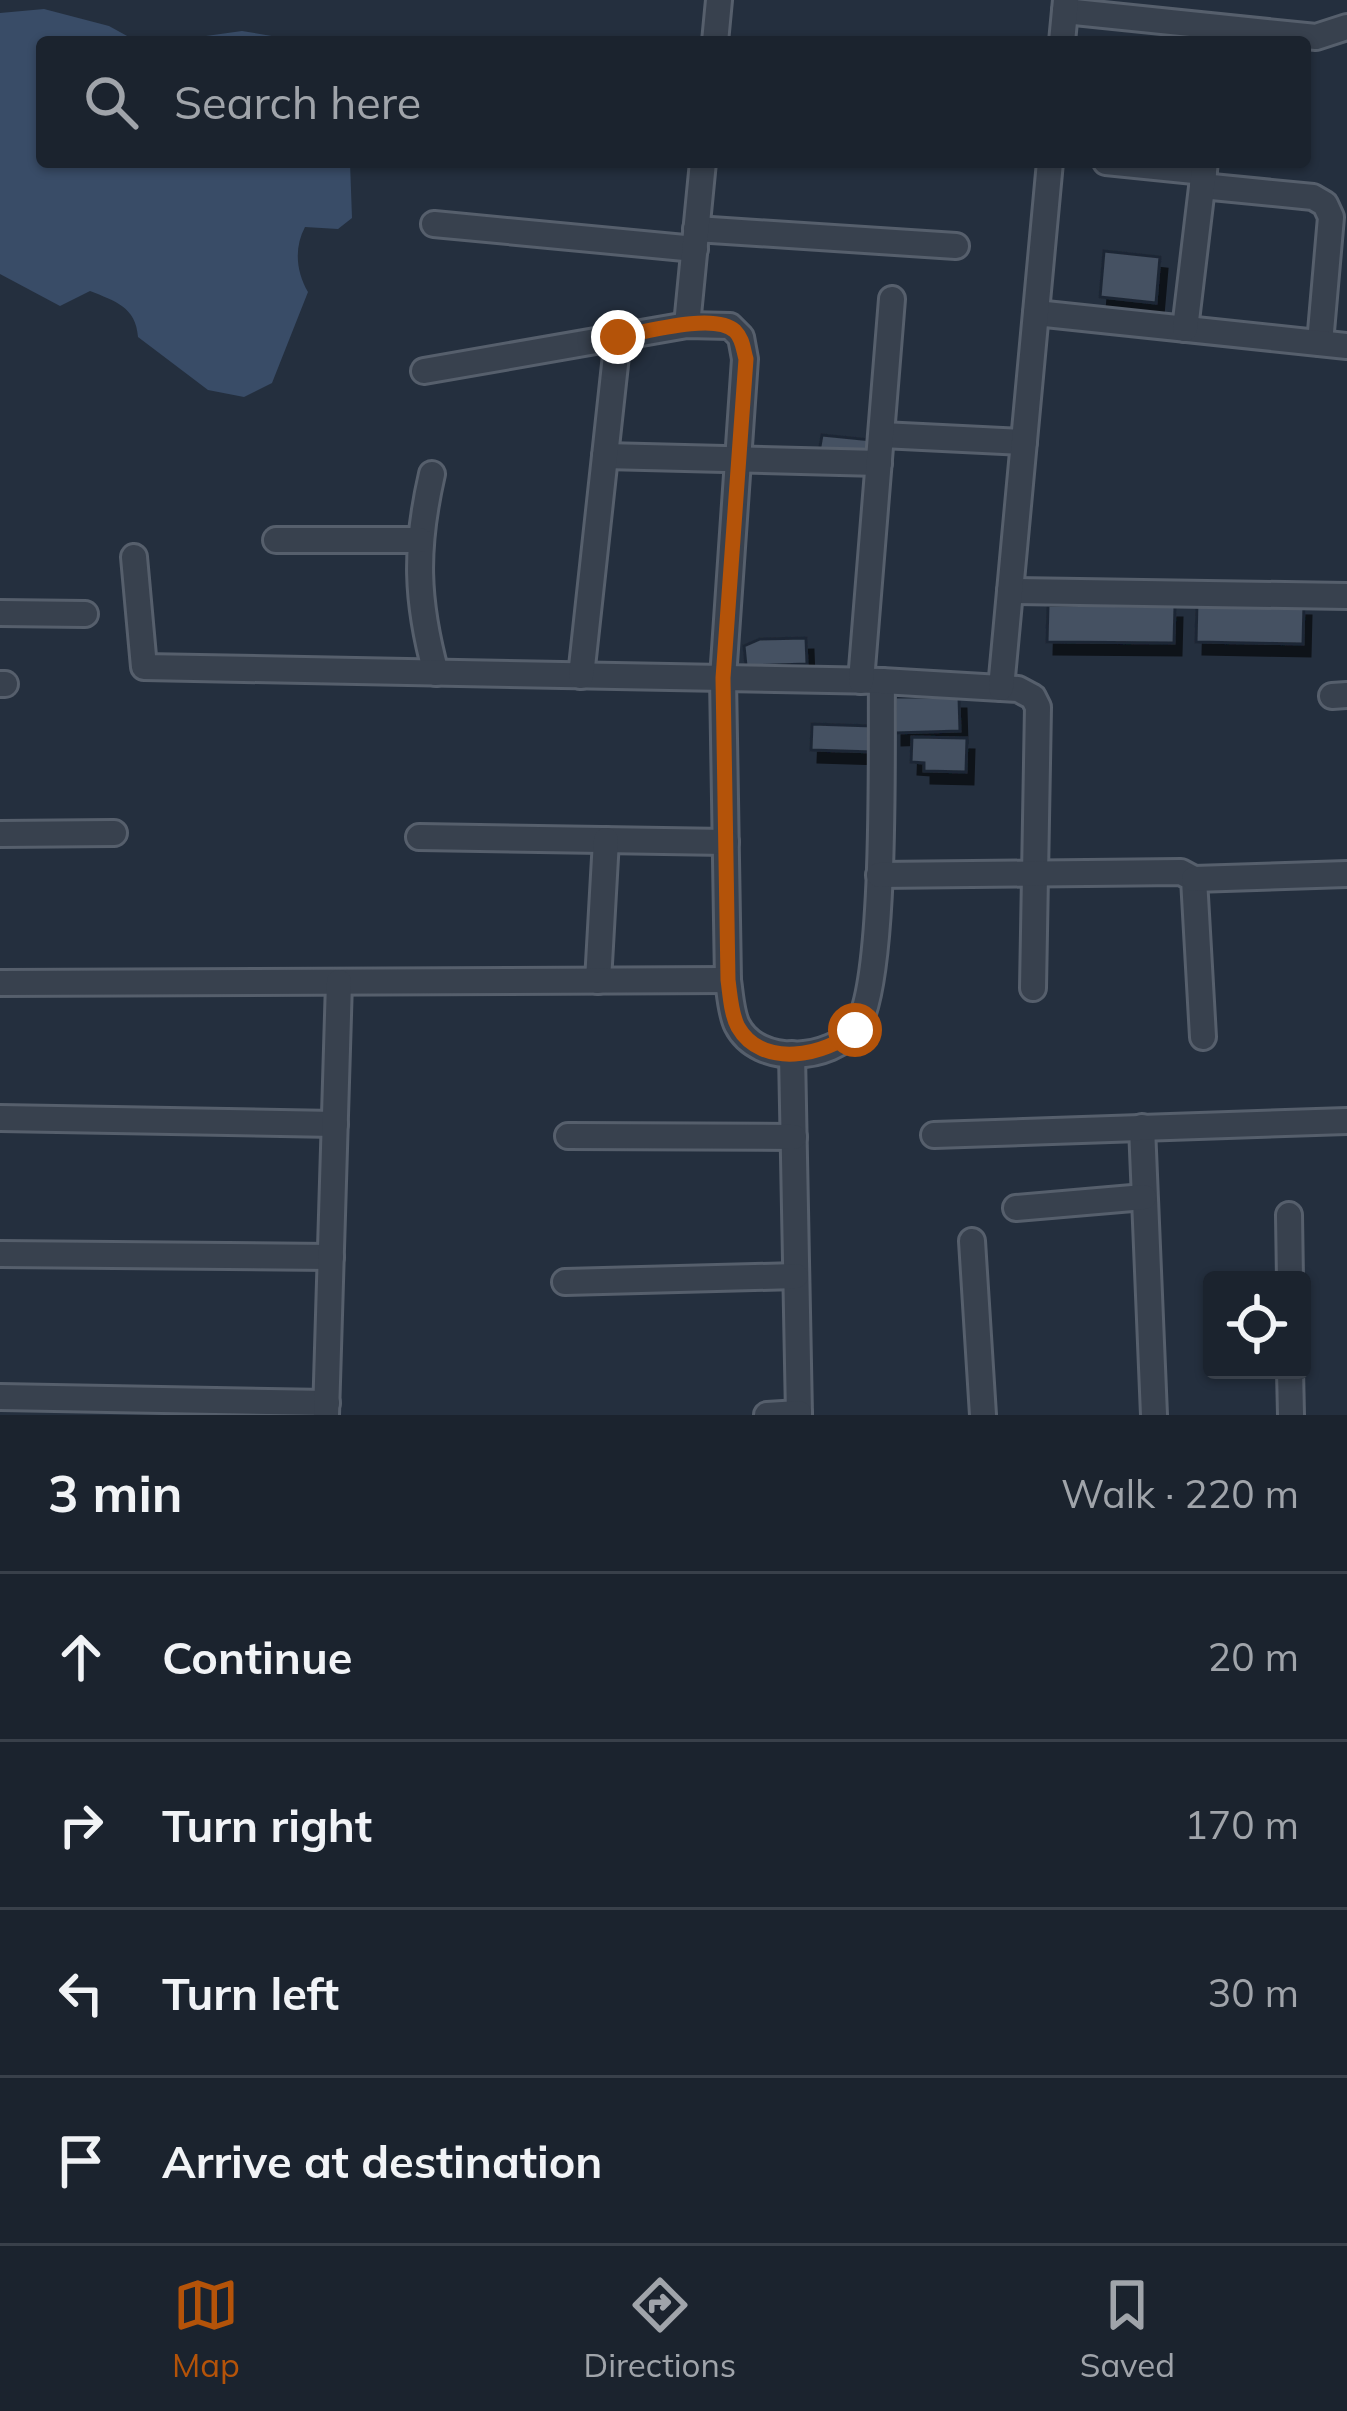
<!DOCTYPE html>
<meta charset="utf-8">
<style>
body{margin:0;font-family:Mulish,sans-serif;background:#282f3a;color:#f1f3f6}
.controls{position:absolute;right:36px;bottom:36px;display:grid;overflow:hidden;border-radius:12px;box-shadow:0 3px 9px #0004}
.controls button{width:108px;height:108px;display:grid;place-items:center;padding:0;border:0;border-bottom:3px solid #39404a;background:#1b232e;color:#f1f3f6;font:60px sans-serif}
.stop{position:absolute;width:36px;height:36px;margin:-27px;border:9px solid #b45309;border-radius:50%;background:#fff}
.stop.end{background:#b45309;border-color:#fff;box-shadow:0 3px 12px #0008}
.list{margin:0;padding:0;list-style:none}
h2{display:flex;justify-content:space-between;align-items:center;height:156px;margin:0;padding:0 48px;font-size:51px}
h2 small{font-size:39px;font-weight:400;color:#a0a4aa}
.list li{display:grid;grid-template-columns:78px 1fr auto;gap:36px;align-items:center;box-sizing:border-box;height:168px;padding:0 48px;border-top:3px solid #39404a}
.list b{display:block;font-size:45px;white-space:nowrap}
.list em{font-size:39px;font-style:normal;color:#a0a4aa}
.icon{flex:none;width:66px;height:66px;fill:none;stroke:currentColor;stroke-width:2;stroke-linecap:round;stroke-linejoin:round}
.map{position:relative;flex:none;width:1347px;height:1415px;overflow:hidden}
.search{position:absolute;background:#1b232e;box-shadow:0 3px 9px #0004;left:36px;right:36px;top:36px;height:132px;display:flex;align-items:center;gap:30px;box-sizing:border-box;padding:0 42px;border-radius:12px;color:#a0a4aa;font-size:45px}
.sheet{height:828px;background:#1b232e}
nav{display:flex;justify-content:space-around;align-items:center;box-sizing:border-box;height:168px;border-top:3px solid #39404a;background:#1b232e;font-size:33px;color:#a0a4aa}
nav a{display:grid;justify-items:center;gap:6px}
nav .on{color:#b45309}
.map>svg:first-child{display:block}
.water{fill:#394c67}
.building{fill:#455162;stroke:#1f2835;stroke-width:3;filter:url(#shadow)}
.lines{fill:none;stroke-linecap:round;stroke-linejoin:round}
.minor-casing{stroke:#565f6c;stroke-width:30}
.minor{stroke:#38414e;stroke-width:24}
.route{stroke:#b45309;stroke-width:15}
</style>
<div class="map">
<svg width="1347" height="1415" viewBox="0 0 1347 1415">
<defs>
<filter id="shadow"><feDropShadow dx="7" dy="12" stdDeviation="0" flood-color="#0009"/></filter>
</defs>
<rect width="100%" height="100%" fill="#242f3e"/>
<g class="water">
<path d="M 44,9 L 109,26 L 138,42 L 42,42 L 42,162 L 350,162 L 352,218 L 338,229 L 305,227 C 294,248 296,271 308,292 L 272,383 L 244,397 L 208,390 L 138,337 C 136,307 115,301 90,291 L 60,306 L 0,274 L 0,13 Z"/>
<path d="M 242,31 L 307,42 L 209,42 L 206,36 Z"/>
</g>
<g class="building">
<path d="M 1104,251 L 1160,257 L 1156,303 L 1100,297 Z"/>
<path d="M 822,435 L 872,440 L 872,460 L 819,452 Z"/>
<path d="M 1197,602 L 1304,604 L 1303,644 L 1196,642 Z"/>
<path d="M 1048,605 L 1175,606 L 1174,643 L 1047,642 Z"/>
<path d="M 806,638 L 807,664 L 746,666 L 744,646 L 760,639 Z"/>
<path d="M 895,697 L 959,697 L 960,731 L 895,733 Z"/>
<path d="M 812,724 L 873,726 L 873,752 L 811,750 Z"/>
<path d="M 912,737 L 967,738 L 966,772 L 924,771 L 924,763 L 911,762 Z"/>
</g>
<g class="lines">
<g class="minor-casing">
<g id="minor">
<path d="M 1065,11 L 1316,37 L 1347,27"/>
<path d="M 715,42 L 719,0"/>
<path d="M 1062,42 L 1066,0"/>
<path d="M 1106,162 L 1204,172"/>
<path d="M 1202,186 L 1313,197 L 1325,204 L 1331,217 L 1320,343"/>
<path d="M 434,224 L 695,249"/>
<path d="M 696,229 L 956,246"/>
<path d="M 1036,313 L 1347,346"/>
<path d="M 687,325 L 703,162"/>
<path d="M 1185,329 L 1205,162"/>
<path d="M 424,371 L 687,325 L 730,326 L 741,337 L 745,359 L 723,678 L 728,980 C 730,993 731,1013 737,1025 C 758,1067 832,1061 856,1028 C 887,986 881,744 882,681"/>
<path d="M 882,435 L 1024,442"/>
<path d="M 605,456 L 879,463"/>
<path d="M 432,474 C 415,548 416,600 436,673"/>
<path d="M 276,540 L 420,540"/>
<path d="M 134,557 L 144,667 L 882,681 L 1018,689 L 1033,697 L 1038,707 L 1033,988"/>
<path d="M 1010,591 L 1347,596"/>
<path d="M 0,613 L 85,614"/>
<path d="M 581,676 L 618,337"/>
<path d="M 861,681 L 892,299"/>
<path d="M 0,684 L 5,684"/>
<path d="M 1001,688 L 1050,162"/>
<path d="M 1332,696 L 1347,695"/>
<path d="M 0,834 L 114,833"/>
<path d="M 419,837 L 726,842"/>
<path d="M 879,875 L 1181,872 L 1194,879 L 1203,1037"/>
<path d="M 1194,879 L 1347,874"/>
<path d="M 598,981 L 606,840"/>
<path d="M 0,983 L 728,980"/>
<path d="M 792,1054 L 799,1415"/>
<path d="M 0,1118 L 335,1124"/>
<path d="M 1142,1127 L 1154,1415"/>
<path d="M 934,1135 L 1347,1121"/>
<path d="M 568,1136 L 794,1137"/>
<path d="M 1016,1208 L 1144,1197"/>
<path d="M 1289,1215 L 1290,1280"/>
<path d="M 972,1241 L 983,1415"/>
<path d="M 0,1254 L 331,1257"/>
<path d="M 565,1282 L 796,1276"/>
<path d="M 1290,1370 L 1291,1415"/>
<path d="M 0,1397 L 327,1403"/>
<path d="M 326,1415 L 339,982"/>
<path d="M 767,1415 L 799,1413"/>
</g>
</g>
<use href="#minor" class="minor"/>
</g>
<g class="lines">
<path class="route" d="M 618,337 C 645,332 715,312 735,331 C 743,339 743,349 746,359 L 723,678 L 728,980 C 730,994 731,1014 738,1027 C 762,1069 826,1056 855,1030"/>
</g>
</svg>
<div class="controls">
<button><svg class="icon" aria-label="locate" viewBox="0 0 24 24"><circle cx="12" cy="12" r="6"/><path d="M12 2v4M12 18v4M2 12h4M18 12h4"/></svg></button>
</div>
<div class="stop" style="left:855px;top:1030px"></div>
<div class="stop end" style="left:618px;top:337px"></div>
<div class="search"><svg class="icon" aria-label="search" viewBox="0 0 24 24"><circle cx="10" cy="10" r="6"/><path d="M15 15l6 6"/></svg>Search here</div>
</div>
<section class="sheet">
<h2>3 min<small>Walk · 220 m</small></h2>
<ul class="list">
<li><svg class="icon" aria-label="ahead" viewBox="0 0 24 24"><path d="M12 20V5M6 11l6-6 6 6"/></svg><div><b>Continue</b></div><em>20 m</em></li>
<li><svg class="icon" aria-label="right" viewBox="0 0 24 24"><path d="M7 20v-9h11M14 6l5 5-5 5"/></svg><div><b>Turn right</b></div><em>170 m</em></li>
<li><svg class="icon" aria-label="left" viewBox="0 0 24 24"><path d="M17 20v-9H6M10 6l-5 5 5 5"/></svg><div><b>Turn left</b></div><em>30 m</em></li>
<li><svg class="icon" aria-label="arrive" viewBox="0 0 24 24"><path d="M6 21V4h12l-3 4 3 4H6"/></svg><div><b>Arrive at destination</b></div></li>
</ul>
</section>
<nav>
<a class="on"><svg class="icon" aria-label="map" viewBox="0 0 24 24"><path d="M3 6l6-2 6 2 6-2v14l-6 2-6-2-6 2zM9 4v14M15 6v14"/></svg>Map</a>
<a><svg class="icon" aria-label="directions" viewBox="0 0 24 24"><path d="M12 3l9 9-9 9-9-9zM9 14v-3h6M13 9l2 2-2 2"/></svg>Directions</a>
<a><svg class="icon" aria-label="saved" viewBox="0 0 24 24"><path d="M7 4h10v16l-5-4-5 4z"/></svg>Saved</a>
</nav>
